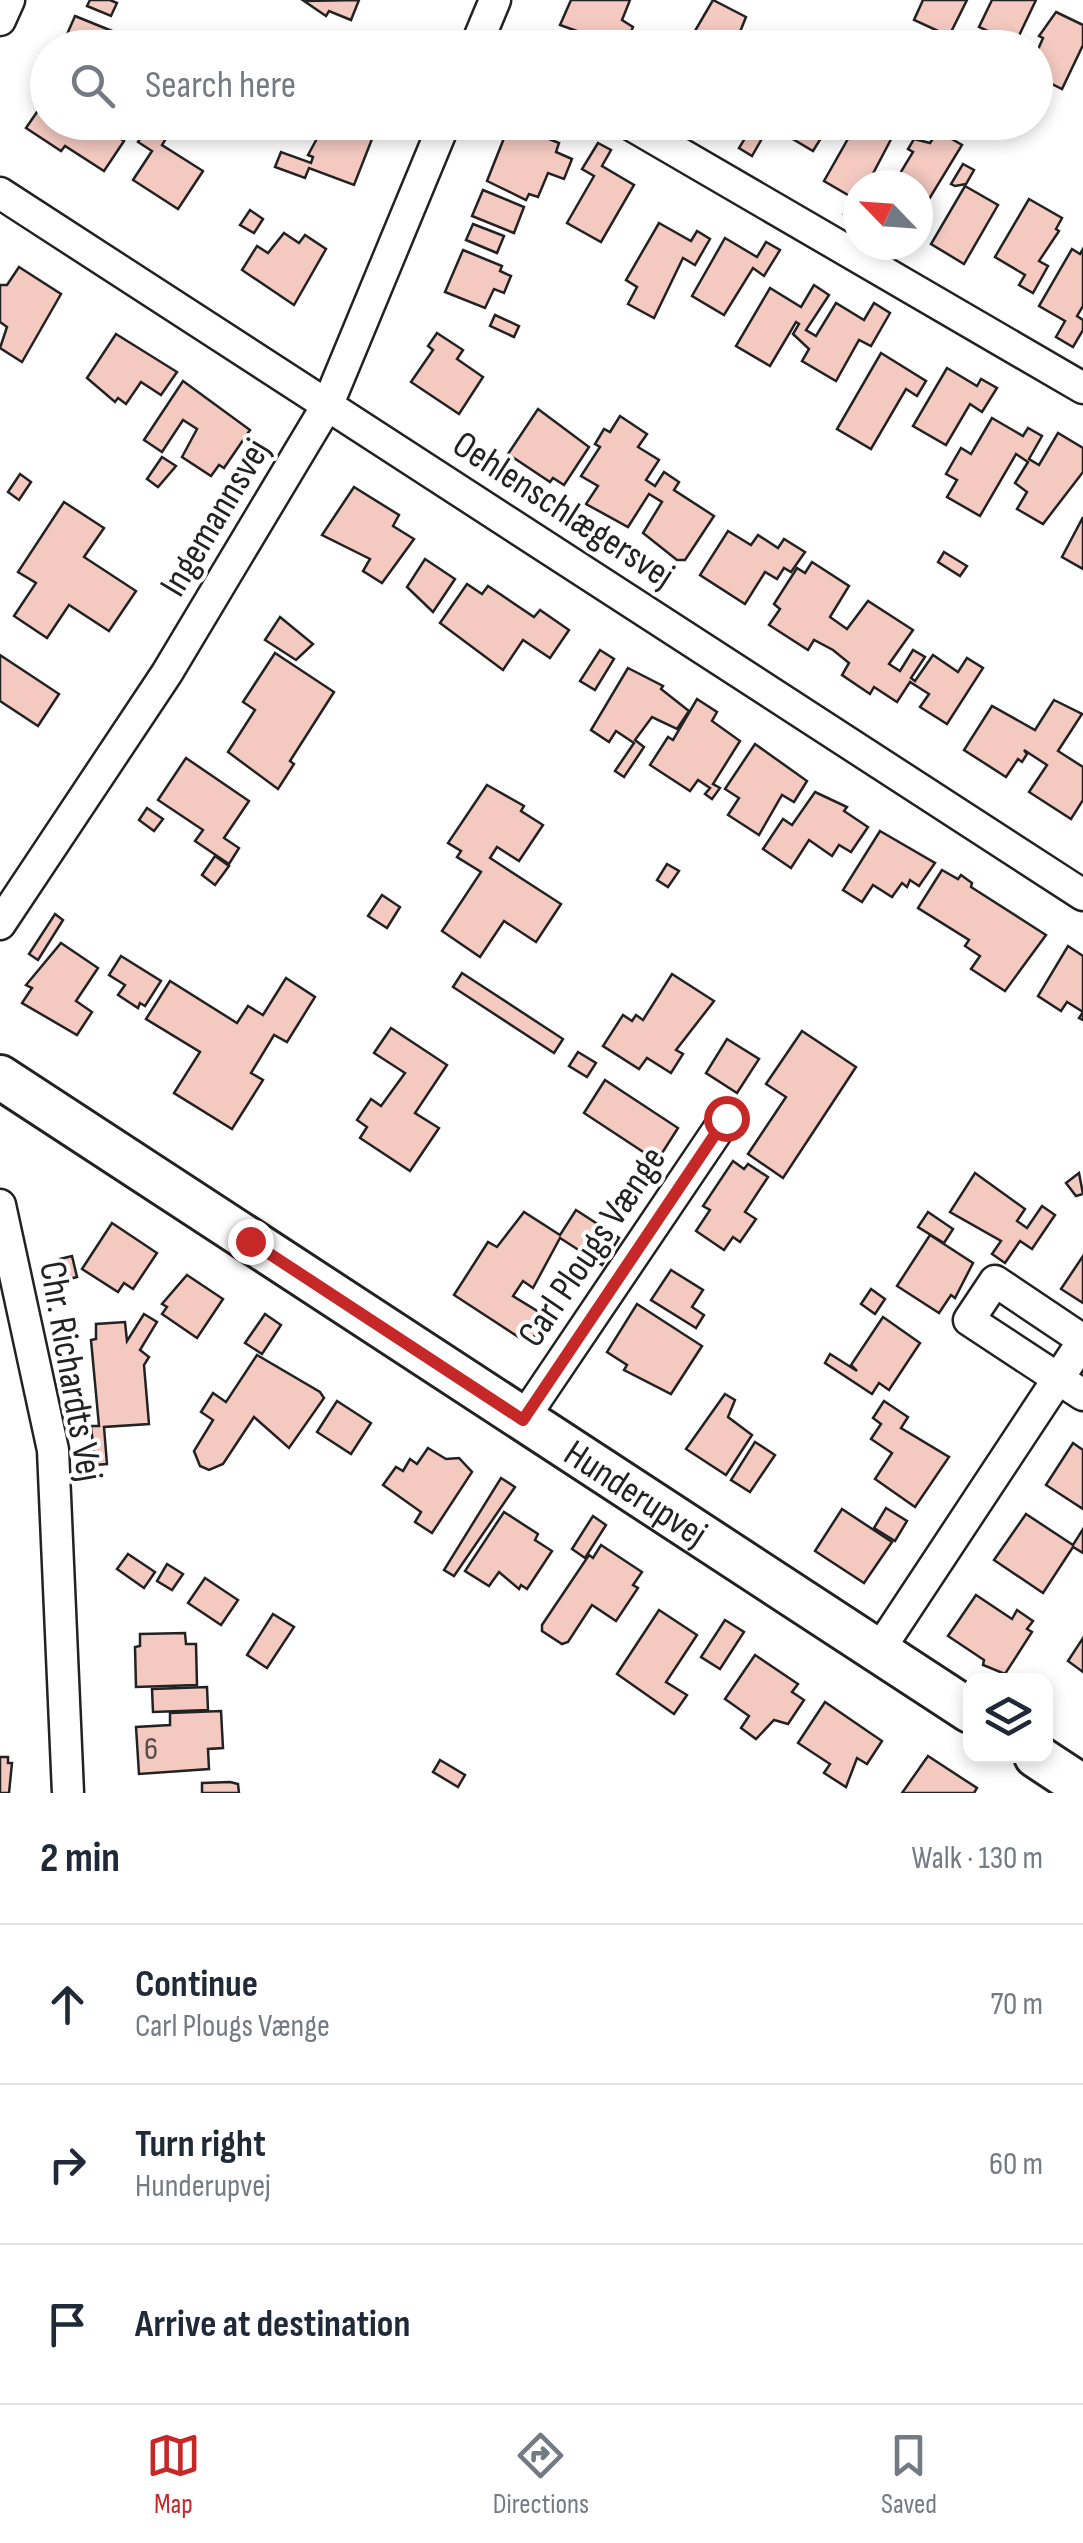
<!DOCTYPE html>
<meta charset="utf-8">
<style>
body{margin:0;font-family:"Sofia Sans Condensed",sans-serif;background:#f6f6f7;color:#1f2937}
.controls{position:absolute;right:30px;bottom:30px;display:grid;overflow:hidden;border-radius:20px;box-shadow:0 5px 15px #0003}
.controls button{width:90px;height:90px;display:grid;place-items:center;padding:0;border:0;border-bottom:2px solid #e0e1e3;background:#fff;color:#1f2937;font:50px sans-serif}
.compass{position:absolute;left:843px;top:170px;width:90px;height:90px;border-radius:50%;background:#fff;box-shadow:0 5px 15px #0003;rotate:295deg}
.stop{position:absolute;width:30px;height:30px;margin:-22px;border:8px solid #c62828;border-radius:50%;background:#fff}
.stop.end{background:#c62828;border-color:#fff;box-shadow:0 2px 10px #0008}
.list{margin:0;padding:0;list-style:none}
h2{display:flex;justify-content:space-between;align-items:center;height:130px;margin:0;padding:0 40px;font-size:42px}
h2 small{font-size:32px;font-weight:400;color:#747a83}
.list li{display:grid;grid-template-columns:65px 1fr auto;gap:30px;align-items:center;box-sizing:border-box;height:160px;padding:0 40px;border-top:2px solid #e0e1e3}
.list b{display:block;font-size:38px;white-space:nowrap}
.list p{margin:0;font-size:32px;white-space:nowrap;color:#747a83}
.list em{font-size:32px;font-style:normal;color:#747a83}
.icon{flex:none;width:55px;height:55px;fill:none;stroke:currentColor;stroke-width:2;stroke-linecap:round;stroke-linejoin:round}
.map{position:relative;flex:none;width:1083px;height:1793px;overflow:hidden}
.search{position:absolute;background:#fff;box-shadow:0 5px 15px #0003;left:30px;right:30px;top:30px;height:110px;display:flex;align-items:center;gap:25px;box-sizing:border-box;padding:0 35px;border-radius:55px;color:#747a83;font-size:38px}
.sheet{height:610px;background:#fff}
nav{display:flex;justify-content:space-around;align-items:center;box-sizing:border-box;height:140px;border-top:2px solid #e0e1e3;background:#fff;font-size:28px;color:#747a83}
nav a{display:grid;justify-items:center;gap:5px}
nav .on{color:#c62828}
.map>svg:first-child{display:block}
.building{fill:#f3c9c0;stroke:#222;stroke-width:2.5}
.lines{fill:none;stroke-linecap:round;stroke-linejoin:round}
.street-casing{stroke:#222;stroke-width:35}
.secondary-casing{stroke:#222;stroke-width:48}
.street{stroke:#fff;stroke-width:30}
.secondary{stroke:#fff;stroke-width:42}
.route{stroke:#c62828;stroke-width:12}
.labels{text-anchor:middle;stroke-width:8;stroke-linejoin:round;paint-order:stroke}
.number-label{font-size:32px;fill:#564c4a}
.street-label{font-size:38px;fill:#222;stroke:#fff}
</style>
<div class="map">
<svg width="1083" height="1793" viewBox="0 0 1083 1793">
<rect width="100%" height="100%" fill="#fff"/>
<g class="building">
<path d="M 90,0 L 110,0 L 117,3 L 111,16 L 87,6 Z"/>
<path d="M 359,0 L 351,20 L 329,11 L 326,16 L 304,1 Z"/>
<path d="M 571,0 L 630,0 L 622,20 L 633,27 L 624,48 L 560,25 Z"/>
<path d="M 713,0 L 746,17 L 740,32 L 730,48 L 685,48 Z"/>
<path d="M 923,0 L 967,0 L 949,36 L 914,20 Z"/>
<path d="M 992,0 L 1036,0 L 1015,44 L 979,27 Z"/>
<path d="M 1056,12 L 1083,25 L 1083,45 L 1062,89 L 1036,76 L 1036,54 L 1043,38 L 1039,36 Z"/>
<path d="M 75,16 L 117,33 L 114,39 L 128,48 L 61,48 Z"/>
<path d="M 48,96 L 48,122 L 96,122 L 124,141 L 104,171 L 65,146 L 61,151 L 26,128 Z"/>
<path d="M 151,122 L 174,125 L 162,145 L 203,171 L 178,209 L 133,180 L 152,151 L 138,142 Z"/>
<path d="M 326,122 L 372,139 L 354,185 L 309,168 L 305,178 L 275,167 L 281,152 L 311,163 L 313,157 L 308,155 Z"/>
<path d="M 725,122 L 759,122 L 768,128 L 752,156 L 739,148 L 747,135 Z"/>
<path d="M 786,122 L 831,122 L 813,151 L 781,132 Z"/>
<path d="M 874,122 L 898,126 L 867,185 L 858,185 L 857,222 L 844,214 L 853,198 L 824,181 L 857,123 L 870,130 Z"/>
<path d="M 510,123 L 559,143 L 556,152 L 572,159 L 564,179 L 548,173 L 538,197 L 529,194 L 526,200 L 487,181 Z"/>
<path d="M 938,131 L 962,145 L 920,214 L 918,185 L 893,185 L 913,152 L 908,149 L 914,139 L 930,143 Z"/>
<path d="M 598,143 L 611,150 L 602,166 L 634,185 L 601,242 L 567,223 L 594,176 L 582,169 Z"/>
<path d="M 963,164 L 974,170 L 966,184 L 955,186 L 951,184 Z"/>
<path d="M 965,186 L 998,205 L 964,264 L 931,244 Z"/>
<path d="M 483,190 L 524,207 L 514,233 L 472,216 Z"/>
<path d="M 1029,199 L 1062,218 L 1056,229 L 1059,231 L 1039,261 L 1048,266 L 1033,293 L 1019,285 L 1025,275 L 995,257 Z"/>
<path d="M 250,210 L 263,219 L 254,233 L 240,225 Z"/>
<path d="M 659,223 L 691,241 L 697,231 L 710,239 L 695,265 L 683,258 L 654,318 L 628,304 L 637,287 L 626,280 Z"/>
<path d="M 473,224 L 504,236 L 497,253 L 466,240 Z"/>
<path d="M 284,233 L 299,243 L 305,235 L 326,249 L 294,305 L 242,270 L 257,246 L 268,253 Z"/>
<path d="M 725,238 L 757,257 L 766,242 L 780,250 L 764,276 L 753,268 L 724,315 L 692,296 Z"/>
<path d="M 1072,249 L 1080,254 L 1083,249 L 1083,306 L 1077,316 L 1083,320 L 1083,330 L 1073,347 L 1056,337 L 1065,321 L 1039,306 Z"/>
<path d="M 463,250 L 502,266 L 500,271 L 511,276 L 504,293 L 494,289 L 485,308 L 445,292 Z"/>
<path d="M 19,267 L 61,294 L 22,362 L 0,348 L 7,327 L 0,322 L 0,285 L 7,285 Z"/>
<path d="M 814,285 L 829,295 L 806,330 L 816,336 L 836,303 L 864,320 L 874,303 L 890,313 L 871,346 L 859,340 L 836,381 L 802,361 L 809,349 L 793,334 L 799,324 L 796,322 L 770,366 L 736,346 L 770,288 L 801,307 Z"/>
<path d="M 495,315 L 519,326 L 514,337 L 490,326 Z"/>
<path d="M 437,333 L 463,350 L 457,359 L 483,377 L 459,414 L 411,382 L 433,350 L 428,346 Z"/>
<path d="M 116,334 L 177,372 L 161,395 L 141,382 L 126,404 L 118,398 L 115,402 L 87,378 Z"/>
<path d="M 881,353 L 926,381 L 917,396 L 906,389 L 871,449 L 837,429 Z"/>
<path d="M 947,368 L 977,386 L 981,379 L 997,388 L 982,412 L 970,404 L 946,445 L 913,426 Z"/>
<path d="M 183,381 L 250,430 L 224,468 L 219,465 L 211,476 L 182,457 L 197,429 L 183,420 L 162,452 L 144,440 Z"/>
<path d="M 538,409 L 589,447 L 564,485 L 553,478 L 550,482 L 508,454 Z"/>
<path d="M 620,416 L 647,434 L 638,447 L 659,460 L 646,480 L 655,486 L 664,472 L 679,482 L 674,490 L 714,516 L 685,560 L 677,560 L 643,533 L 662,502 L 649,494 L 628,527 L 586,504 L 598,486 L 581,476 L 600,447 L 595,444 L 604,429 L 610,432 Z"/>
<path d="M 992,418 L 1023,436 L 1028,428 L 1042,436 L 1029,459 L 1039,465 L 1058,433 L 1083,448 L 1083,472 L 1043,524 L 1017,509 L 1027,492 L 1015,483 L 1028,462 L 1016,454 L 980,516 L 947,497 L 957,480 L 946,474 L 961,448 L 971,454 Z"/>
<path d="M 162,457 L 176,466 L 158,487 L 147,479 Z"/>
<path d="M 20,474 L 31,482 L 19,500 L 8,492 Z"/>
<path d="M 354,487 L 399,515 L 393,526 L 414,539 L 382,583 L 363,571 L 370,559 L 322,535 Z"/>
<path d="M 64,502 L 104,528 L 84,557 L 136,591 L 109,631 L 69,605 L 47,638 L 14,616 L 36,583 L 18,572 Z"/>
<path d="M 1083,517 L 1083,569 L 1062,557 Z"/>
<path d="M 728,531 L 751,545 L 758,535 L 778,548 L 784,539 L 805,552 L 791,572 L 784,568 L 777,579 L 765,572 L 745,604 L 700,575 Z"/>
<path d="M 944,552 L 967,566 L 960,576 L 938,562 Z"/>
<path d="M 425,559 L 455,579 L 433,612 L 407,587 Z"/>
<path d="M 812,562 L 849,586 L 830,617 L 847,629 L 868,601 L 913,630 L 889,664 L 900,671 L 913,650 L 925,657 L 911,678 L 915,681 L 933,655 L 958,672 L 967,658 L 983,668 L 947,724 L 920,707 L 929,694 L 910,682 L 897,702 L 874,687 L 870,694 L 842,675 L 849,663 L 833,650 L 814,640 L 808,650 L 769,625 L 780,609 L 774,604 L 797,568 L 805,573 Z"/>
<path d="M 467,584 L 482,594 L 488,586 L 534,617 L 540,610 L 569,630 L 550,658 L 523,640 L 503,670 L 440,623 Z"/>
<path d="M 280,617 L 313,644 L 296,660 L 265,640 Z"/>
<path d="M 600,650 L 614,659 L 595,690 L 580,681 Z"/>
<path d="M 275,653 L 334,692 L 290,761 L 294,764 L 278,789 L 228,752 L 255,710 L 243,702 Z"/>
<path d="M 0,655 L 59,694 L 38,726 L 0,701 Z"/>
<path d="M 628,668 L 663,686 L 661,689 L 689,711 L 677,729 L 652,717 L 635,740 L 644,747 L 624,777 L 615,771 L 634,743 L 616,731 L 609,742 L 591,730 Z"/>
<path d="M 697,699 L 717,712 L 712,721 L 740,741 L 713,784 L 720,788 L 712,799 L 705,794 L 710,788 L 698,780 L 690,791 L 650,765 L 668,737 L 673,740 Z"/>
<path d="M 1054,700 L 1082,714 L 1058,751 L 1083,767 L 1083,800 L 1071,819 L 1029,792 L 1047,765 L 1024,750 L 1027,754 L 1022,762 L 1018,759 L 1006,777 L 964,750 L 992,706 L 1035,730 Z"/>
<path d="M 755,744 L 807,781 L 794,802 L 782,795 L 759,835 L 728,815 L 739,798 L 725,789 Z"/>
<path d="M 186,758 L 249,801 L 224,838 L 239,848 L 229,864 L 195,841 L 203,830 L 158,800 Z"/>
<path d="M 487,785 L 524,806 L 521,811 L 543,825 L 519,861 L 497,847 L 490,858 L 561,904 L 536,942 L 504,921 L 480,957 L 442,931 L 481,872 L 457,857 L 461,851 L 448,843 Z"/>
<path d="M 815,792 L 847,807 L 844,811 L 868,827 L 851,852 L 839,845 L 832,856 L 809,840 L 791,868 L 763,849 L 783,819 L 792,825 Z"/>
<path d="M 147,808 L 163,819 L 154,831 L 139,820 Z"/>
<path d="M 880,831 L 935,863 L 919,886 L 910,880 L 907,887 L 902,883 L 892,897 L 873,885 L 862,902 L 843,890 Z"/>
<path d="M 215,856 L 229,866 L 215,885 L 202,875 Z"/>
<path d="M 667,864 L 679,871 L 668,887 L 657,880 Z"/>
<path d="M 942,870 L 958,879 L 961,875 L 972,883 L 971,887 L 1046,935 L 1005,991 L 971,969 L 980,956 L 965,946 L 969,940 L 918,908 Z"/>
<path d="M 382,895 L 400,907 L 387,928 L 368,916 Z"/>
<path d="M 55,914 L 63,920 L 38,960 L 29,954 Z"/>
<path d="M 61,943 L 98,968 L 76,1001 L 92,1012 L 77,1035 L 22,1003 L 32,988 L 26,985 Z"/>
<path d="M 1068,946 L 1083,956 L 1083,1020 L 1079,1018 L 1083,1012 L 1067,1002 L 1061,1011 L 1038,996 Z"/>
<path d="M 121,956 L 161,981 L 145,1006 L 140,1003 L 138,1008 L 118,995 L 125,985 L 109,975 Z"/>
<path d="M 462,973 L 563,1039 L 554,1053 L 453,987 Z"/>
<path d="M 672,974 L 714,1001 L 676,1050 L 683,1054 L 671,1073 L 647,1058 L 639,1069 L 603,1046 L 623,1015 L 632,1021 L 636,1015 L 643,1020 Z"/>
<path d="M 286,978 L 315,997 L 287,1042 L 274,1035 L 251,1073 L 263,1080 L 232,1129 L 174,1093 L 200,1052 L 146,1019 L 170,981 L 237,1023 L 248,1006 L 263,1015 Z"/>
<path d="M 391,1028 L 447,1065 L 415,1113 L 439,1128 L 410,1171 L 360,1138 L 367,1127 L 357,1120 L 371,1099 L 381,1106 L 405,1073 L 374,1053 Z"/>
<path d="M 802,1031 L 856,1067 L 783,1178 L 748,1154 L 786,1097 L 766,1084 Z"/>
<path d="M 727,1039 L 759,1059 L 737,1093 L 706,1073 Z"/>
<path d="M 578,1052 L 596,1063 L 587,1077 L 569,1066 Z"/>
<path d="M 605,1080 L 678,1128 L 657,1161 L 584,1113 Z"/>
<path d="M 733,1161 L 744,1169 L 748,1164 L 768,1177 L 745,1212 L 756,1219 L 740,1242 L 733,1237 L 724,1250 L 696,1231 L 710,1210 L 703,1206 Z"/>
<path d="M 975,1173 L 1025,1209 L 1017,1221 L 1027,1228 L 1042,1206 L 1055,1215 L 1032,1249 L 1020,1241 L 1005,1263 L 992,1254 L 1001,1241 L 950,1212 Z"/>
<path d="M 1079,1173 L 1083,1194 L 1076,1196 L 1066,1183 Z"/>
<path d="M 576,1210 L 619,1238 L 602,1265 L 560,1238 L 533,1288 L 523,1281 L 513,1296 L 547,1317 L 529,1344 L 454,1295 L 488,1242 L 497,1247 L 524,1212 L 560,1235 Z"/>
<path d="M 928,1212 L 953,1229 L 944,1243 L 918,1227 Z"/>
<path d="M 112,1223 L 157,1253 L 133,1289 L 124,1283 L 118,1292 L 82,1269 Z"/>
<path d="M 930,1235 L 973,1263 L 955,1298 L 951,1295 L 939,1313 L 897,1286 Z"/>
<path d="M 72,1256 L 77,1277 L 65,1280 L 60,1259 Z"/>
<path d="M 1083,1256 L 1083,1303 L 1061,1289 Z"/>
<path d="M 671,1270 L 703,1290 L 692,1307 L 704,1315 L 696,1328 L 651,1300 Z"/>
<path d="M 187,1275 L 223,1299 L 197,1338 L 162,1314 L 167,1307 L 162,1304 Z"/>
<path d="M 871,1289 L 885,1299 L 875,1314 L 861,1304 Z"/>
<path d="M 637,1304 L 702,1346 L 671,1394 L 624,1370 L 627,1365 L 607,1352 Z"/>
<path d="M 144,1314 L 157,1322 L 140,1350 L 149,1357 L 144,1365 L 149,1424 L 104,1427 L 107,1464 L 95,1465 L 91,1426 L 99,1426 L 91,1340 L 96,1339 L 96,1324 L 125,1322 L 127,1341 Z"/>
<path d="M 265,1314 L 281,1325 L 262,1354 L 245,1343 Z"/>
<path d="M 883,1317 L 920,1343 L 889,1390 L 879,1383 L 872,1394 L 825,1363 L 830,1354 L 857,1371 L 851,1365 Z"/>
<path d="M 257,1355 L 320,1392 L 324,1398 L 289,1448 L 254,1417 L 223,1464 L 209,1470 L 200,1466 L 194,1451 L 213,1420 L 201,1412 L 213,1393 L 226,1402 Z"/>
<path d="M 725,1394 L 735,1400 L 728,1417 L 752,1435 L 726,1475 L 686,1449 Z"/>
<path d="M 337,1401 L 371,1423 L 351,1454 L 317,1432 Z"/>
<path d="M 884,1401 L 908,1417 L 901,1428 L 949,1457 L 915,1507 L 875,1479 L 892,1453 L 871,1439 L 881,1424 L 873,1418 Z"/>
<path d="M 755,1442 L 775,1455 L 750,1492 L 731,1480 Z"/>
<path d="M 1073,1443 L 1083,1450 L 1083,1509 L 1046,1485 Z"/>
<path d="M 428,1448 L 446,1459 L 459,1458 L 472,1472 L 432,1533 L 415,1522 L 421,1512 L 383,1485 L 396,1467 L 403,1471 L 410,1459 L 417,1464 Z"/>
<path d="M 501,1478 L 515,1487 L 454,1576 L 444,1570 Z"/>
<path d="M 886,1508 L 907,1521 L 895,1541 L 874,1528 Z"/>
<path d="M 842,1509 L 892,1542 L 864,1583 L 815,1551 Z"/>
<path d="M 504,1512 L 538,1534 L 535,1540 L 552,1551 L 527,1589 L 521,1585 L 519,1589 L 499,1572 L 489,1586 L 465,1571 Z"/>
<path d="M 1026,1514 L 1073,1545 L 1083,1529 L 1083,1553 L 1073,1547 L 1043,1593 L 994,1560 Z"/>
<path d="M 593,1516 L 606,1525 L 585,1558 L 572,1549 Z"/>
<path d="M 601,1545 L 642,1572 L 633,1585 L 638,1588 L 616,1621 L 592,1605 L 568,1642 L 562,1644 L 542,1631 L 542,1625 L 589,1555 L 593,1558 Z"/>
<path d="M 128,1554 L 155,1572 L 144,1588 L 117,1569 Z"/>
<path d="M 167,1564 L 183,1574 L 172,1590 L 157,1581 Z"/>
<path d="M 205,1578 L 238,1600 L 221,1625 L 188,1603 Z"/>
<path d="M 976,1595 L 1012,1619 L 1017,1610 L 1033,1621 L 1027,1629 L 1032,1632 L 1005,1674 L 983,1665 L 984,1660 L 948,1636 Z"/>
<path d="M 659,1610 L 697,1635 L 666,1682 L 687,1695 L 674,1714 L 617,1674 Z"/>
<path d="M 273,1614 L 294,1627 L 267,1668 L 247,1655 Z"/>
<path d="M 725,1620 L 744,1632 L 720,1669 L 701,1657 Z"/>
<path d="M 185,1633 L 186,1644 L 196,1644 L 197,1685 L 136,1687 L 135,1647 L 140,1646 L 140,1634 Z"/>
<path d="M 1083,1638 L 1083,1672 L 1068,1661 Z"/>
<path d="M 755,1655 L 798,1684 L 792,1692 L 804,1700 L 788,1724 L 774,1720 L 756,1739 L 741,1728 L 749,1716 L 725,1699 Z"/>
<path d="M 207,1687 L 208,1710 L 153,1712 L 152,1689 Z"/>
<path d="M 825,1702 L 882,1741 L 867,1764 L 857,1758 L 846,1787 L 824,1773 L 830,1764 L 798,1743 Z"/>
<path d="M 221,1711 L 223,1748 L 208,1749 L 209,1769 L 139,1774 L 136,1727 L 170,1725 L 170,1713 Z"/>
<path d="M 928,1756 L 977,1788 L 974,1793 L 902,1793 Z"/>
<path d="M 0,1757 L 8,1757 L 8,1763 L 12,1763 L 9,1793 L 0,1793 Z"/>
<path d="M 440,1760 L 465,1775 L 458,1787 L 433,1772 Z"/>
<path d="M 230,1782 L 238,1784 L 239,1793 L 202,1793 L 202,1783 Z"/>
</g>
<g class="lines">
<g class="street-casing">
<g id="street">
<path d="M 0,20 L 9,0"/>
<path d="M 475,48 L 495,0"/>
<path d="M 626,122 L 1083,388"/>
<path d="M 0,193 L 1083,895"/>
<path d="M 0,924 L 167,673 L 328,404 L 445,122"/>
<path d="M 0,1205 L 53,1450 L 68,1793"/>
<path d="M 1083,1340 L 995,1281 L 969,1320 L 1083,1395"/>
<path d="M 523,1419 L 726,1118"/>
<path d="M 879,1650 L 1083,1341"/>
</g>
</g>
<g class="secondary-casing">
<g id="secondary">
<path id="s1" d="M 0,1077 L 970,1711"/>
<path d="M 1036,1756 L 1083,1787"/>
</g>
</g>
<use href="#street" class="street"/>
<use href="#secondary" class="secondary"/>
</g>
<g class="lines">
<path class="route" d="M 250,1241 L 523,1420 L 726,1118"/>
</g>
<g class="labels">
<g class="number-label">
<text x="151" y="1759">6</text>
</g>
<g class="street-label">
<text transform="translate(564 509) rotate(33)" y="13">Oehlenschlægersvej</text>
<text transform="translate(214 517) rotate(-59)" y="13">Ingemannsvej</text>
<text transform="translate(591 1246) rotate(-56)" y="13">Carl Plougs Vænge</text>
<text transform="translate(72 1371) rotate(80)" y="13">Chr. Richardts Vej</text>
<text dy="13" stroke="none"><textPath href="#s1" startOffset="760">Hunderupvej</textPath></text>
</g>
</g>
</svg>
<div class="controls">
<button><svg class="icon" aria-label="layers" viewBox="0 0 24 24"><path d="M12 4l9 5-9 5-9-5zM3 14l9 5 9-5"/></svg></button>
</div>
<svg class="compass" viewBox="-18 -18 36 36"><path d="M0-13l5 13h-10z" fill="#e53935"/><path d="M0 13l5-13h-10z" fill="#747a83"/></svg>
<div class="stop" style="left:726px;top:1118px"></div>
<div class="stop end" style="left:250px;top:1241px"></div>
<div class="search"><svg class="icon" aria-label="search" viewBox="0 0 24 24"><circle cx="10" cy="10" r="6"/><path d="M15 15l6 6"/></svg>Search here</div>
</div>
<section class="sheet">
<h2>2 min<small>Walk · 130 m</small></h2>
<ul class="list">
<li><svg class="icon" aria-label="ahead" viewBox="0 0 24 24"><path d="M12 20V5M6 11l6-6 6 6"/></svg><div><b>Continue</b><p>Carl Plougs Vænge</p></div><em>70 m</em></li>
<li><svg class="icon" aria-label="right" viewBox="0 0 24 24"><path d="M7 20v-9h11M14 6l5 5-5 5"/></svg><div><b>Turn right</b><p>Hunderupvej</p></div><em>60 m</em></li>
<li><svg class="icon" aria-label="arrive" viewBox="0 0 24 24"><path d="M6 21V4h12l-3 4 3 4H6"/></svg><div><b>Arrive at destination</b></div></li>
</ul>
</section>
<nav>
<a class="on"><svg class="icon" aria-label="map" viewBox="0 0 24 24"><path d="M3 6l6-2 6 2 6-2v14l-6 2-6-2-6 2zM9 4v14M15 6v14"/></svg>Map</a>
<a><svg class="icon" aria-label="directions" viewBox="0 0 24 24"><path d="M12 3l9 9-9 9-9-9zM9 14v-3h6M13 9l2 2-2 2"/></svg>Directions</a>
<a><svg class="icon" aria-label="saved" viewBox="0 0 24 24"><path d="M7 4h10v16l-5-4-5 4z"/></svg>Saved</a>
</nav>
